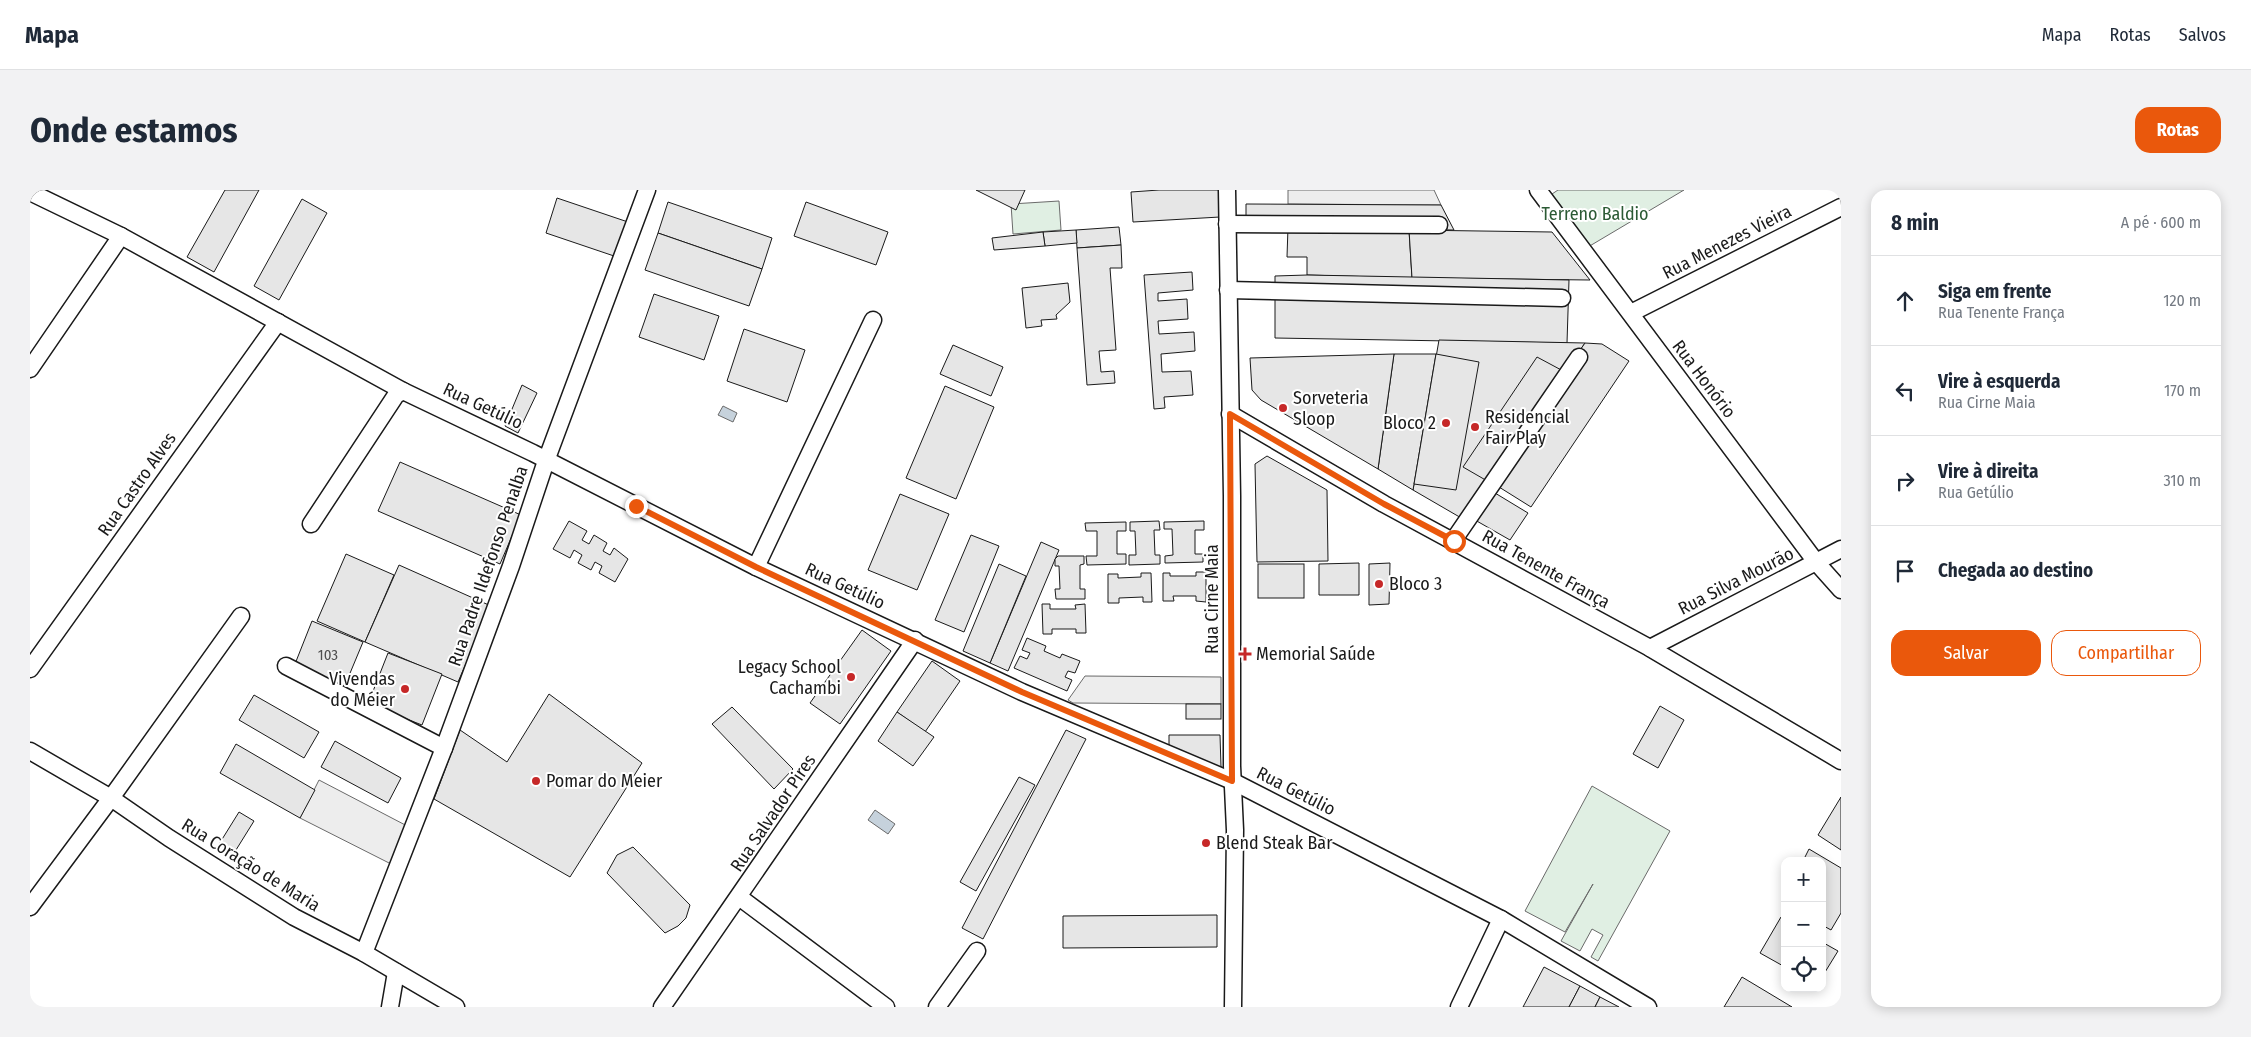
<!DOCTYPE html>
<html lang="pt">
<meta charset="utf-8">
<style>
body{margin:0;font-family:"Fira Sans Condensed",sans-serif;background:#f2f2f3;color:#1f2937}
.controls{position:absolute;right:15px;bottom:15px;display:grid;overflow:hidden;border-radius:10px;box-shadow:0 2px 12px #0003}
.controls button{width:45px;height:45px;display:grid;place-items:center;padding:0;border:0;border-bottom:1px solid #e0e1e3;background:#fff;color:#1f2937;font:25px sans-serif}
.stop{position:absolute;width:15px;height:15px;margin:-11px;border:4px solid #ea580c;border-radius:50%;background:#fff}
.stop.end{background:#ea580c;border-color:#fff;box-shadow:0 1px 5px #0008}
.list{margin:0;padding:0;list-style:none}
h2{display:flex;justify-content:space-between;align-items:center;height:65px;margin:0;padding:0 20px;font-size:21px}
h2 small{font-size:16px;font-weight:400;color:#747a83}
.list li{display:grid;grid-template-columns:32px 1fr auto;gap:15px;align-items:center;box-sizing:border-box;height:90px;padding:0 20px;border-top:1px solid #e0e1e3}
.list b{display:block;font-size:19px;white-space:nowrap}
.list p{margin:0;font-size:16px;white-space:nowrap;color:#747a83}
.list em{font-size:16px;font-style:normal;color:#747a83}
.actions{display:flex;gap:10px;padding:15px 20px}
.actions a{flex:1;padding:11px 0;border:1px solid #ea580c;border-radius:15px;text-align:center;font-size:18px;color:#ea580c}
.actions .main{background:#ea580c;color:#fff}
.icon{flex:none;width:28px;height:28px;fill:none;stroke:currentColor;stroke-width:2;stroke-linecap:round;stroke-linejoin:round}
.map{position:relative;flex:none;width:1811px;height:817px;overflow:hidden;border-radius:15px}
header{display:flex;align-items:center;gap:30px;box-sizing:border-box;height:70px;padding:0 25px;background:#fff;border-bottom:1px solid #e0e1e3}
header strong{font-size:24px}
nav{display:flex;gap:28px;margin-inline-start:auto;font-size:18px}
.intro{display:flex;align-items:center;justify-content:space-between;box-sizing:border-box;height:120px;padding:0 30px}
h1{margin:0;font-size:35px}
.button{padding:12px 22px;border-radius:15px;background:#ea580c;color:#fff;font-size:18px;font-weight:700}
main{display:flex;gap:30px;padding:0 30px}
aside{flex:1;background:#fff;border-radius:15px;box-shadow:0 2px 12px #0003}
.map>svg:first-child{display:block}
.green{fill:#e0efe3;stroke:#6a6a6a}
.parking{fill:#ededed;stroke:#6a6a6a}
.water{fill:#c6d2dc;stroke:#6a6a6a}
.building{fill:#e6e6e6;stroke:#1a1a1a}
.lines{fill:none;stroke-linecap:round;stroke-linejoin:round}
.minor-casing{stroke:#1a1a1a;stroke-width:19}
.minor{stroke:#fff;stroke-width:16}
.route{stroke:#ea580c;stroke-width:6}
.poi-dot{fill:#c62828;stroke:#fff;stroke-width:2}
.labels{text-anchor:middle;stroke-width:4;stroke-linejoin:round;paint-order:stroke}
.number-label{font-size:15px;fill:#4d4d4d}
.park-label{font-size:18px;fill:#2b5a34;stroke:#fff}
.street-label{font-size:18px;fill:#1a1a1a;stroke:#fff}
.poi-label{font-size:18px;fill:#1a1a1a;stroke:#fff;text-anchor:start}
</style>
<header>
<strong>Mapa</strong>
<nav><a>Mapa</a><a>Rotas</a><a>Salvos</a></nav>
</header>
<div class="intro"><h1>Onde estamos</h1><a class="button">Rotas</a></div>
<main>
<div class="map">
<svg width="1811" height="817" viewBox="0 0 1811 817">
<rect width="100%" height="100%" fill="#fff"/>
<g class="green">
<path d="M 1528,0 L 1654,0 L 1558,57 L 1519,6 Z"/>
<path d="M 1029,11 L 1031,40 L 983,44 L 981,14 Z"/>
<path d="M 1562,596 L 1640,641 L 1568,771 L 1561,767 L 1573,745 L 1562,739 L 1550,761 L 1531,751 L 1563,694 L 1535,742 L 1495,721 Z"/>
</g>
<g class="parking">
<path d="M 1258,0 L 1404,0 L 1411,15 L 1258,14 Z"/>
<path d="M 1055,486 L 1191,487 L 1191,514 L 1043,513 L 1038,510 Z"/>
<path d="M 289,590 L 381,638 L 365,676 L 270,628 Z"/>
</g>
<g class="water">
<path d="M 693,216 L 707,223 L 703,232 L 688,225 Z"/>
<path d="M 845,620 L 865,634 L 858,644 L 838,630 Z"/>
</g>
<g class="building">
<path d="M 195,0 L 229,0 L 184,82 L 157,67 Z"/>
<path d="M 946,0 L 995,0 L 986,20 Z"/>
<path d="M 1129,0 L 1189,0 L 1190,27 L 1103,32 L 1101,2 Z"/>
<path d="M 527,8 L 598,32 L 587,67 L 516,43 Z"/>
<path d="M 272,9 L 297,23 L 249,110 L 224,96 Z"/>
<path d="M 638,12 L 742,48 L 732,79 L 628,43 Z"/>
<path d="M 776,12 L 858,42 L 846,75 L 764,46 Z"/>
<path d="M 1216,14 L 1411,15 L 1424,40 L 1216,37 Z"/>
<path d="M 1089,37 L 1091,55 L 1047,58 L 1046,40 Z"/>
<path d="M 1258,37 L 1379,40 L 1382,88 L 1277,85 L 1277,67 L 1257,67 Z"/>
<path d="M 1046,40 L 1047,53 L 1015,56 L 1013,42 Z"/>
<path d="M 1379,40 L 1522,42 L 1560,90 L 1382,88 Z"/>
<path d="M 1013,42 L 1015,56 L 964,60 L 962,48 Z"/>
<path d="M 628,43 L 732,79 L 719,116 L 615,80 Z"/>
<path d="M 1091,55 L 1092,78 L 1080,78 L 1086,160 L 1069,161 L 1071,182 L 1084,181 L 1085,193 L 1057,195 L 1047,58 Z"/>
<path d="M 1162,82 L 1163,100 L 1128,103 L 1128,111 L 1157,109 L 1158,129 L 1128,131 L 1129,144 L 1164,142 L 1165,161 L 1131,164 L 1132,182 L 1161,181 L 1163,205 L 1134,207 L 1135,218 L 1124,219 L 1114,85 Z"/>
<path d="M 1277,85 L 1539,90 L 1537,153 L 1245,148 L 1245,86 Z"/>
<path d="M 1038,93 L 1040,112 L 1026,125 L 1027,129 L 1011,130 L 1012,136 L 996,138 L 992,98 Z"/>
<path d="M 624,104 L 689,126 L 674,170 L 609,147 Z"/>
<path d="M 714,139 L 775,160 L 757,212 L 697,191 Z"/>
<path d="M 1409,150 L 1555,153 L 1433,329 L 1383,300 Z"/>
<path d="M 1555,153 L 1572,154 L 1599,171 L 1501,317 L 1469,297 L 1433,329 Z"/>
<path d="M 923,155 L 973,177 L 961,206 L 910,184 Z"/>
<path d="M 1364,164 L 1406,164 L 1383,300 L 1348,279 Z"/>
<path d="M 1364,164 L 1348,279 L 1231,210 L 1222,200 L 1220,168 Z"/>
<path d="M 1406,164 L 1449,172 L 1426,300 L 1384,294 Z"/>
<path d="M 1507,167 L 1535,182 L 1459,292 L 1433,277 Z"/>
<path d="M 492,195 L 507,203 L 488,243 L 475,236 Z"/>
<path d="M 915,196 L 964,217 L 926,309 L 876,288 Z"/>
<path d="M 1237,266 L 1297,300 L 1298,371 L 1227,372 L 1225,274 Z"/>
<path d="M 370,272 L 491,325 L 470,374 L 348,321 Z"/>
<path d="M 1465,303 L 1498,323 L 1480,350 L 1445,330 Z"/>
<path d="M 870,304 L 919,324 L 887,400 L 838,380 Z"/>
<path d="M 539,331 L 557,341 L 552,350 L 559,354 L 564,345 L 577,353 L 573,361 L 580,365 L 584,358 L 598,369 L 585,392 L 569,383 L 572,376 L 565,372 L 561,380 L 548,373 L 552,365 L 544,360 L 540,368 L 523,359 Z"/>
<path d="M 1129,331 L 1130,340 L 1124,340 L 1125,365 L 1130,365 L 1130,374 L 1099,375 L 1099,365 L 1106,365 L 1105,341 L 1100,341 L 1100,332 Z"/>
<path d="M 1174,331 L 1174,340 L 1165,340 L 1165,364 L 1173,364 L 1173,372 L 1135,373 L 1135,366 L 1143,365 L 1142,339 L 1134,339 L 1134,332 Z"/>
<path d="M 1096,332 L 1096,341 L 1087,341 L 1087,364 L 1096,364 L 1096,374 L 1057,375 L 1056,366 L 1067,366 L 1067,341 L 1056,341 L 1055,333 Z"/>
<path d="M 941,345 L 969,356 L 934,442 L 905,430 Z"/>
<path d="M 1011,352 L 1029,360 L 978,481 L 960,473 Z"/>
<path d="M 316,364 L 364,385 L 335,452 L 287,431 Z"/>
<path d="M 1028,366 L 1054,366 L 1054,374 L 1050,375 L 1050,399 L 1055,399 L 1055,409 L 1026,409 L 1025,399 L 1030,399 L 1029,376 L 1025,376 L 1025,369 Z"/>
<path d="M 1329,373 L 1329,405 L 1289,405 L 1289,374 Z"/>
<path d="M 1360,373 L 1359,414 L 1339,415 L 1339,374 Z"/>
<path d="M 969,374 L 996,386 L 960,473 L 933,461 Z"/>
<rect x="1228" y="374" width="46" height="34"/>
<path d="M 369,375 L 461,416 L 428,492 L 335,452 Z"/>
<path d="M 1166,382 L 1176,382 L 1176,412 L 1166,411 L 1166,406 L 1143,406 L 1144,411 L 1133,411 L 1133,383 L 1140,383 L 1140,386 L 1166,386 Z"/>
<path d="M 1111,383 L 1121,383 L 1122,412 L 1113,412 L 1113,407 L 1089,408 L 1089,413 L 1078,413 L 1078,384 L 1088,384 L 1088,388 L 1111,387 Z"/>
<path d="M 1012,414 L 1020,414 L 1020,419 L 1046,419 L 1045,415 L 1055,414 L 1056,443 L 1046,443 L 1046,439 L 1022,439 L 1022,444 L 1013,444 Z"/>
<path d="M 282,431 L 333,452 L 313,500 L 263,479 Z"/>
<path d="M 832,440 L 861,461 L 810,534 L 780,513 Z"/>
<path d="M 997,448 L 1016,456 L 1014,461 L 1030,468 L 1032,464 L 1050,471 L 1045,483 L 1038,481 L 1035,487 L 1042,490 L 1037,501 L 984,478 L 990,466 L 997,469 L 1000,463 L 992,460 Z"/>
<path d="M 358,463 L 412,484 L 392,535 L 338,514 Z"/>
<path d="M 902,471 L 930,491 L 895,542 L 867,522 Z"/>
<path d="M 519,504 L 612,573 L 540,687 L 404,609 L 430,540 L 477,572 Z"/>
<path d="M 224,505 L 289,542 L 274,568 L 209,530 Z"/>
<rect x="1156" y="514" width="35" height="15"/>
<path d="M 1630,516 L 1654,530 L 1628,578 L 1603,564 Z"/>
<path d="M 702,517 L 763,579 L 744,599 L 682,534 Z"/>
<path d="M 867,522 L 904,547 L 883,576 L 848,551 Z"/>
<path d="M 1036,540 L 1056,549 L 953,749 L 932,738 Z"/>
<path d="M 1139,545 L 1190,545 L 1191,577 L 1187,580 L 1139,558 Z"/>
<path d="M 305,551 L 371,588 L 358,613 L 291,577 Z"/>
<path d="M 206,554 L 285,600 L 270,628 L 190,583 Z"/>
<path d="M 989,587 L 1005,595 L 946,701 L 930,692 Z"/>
<path d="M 1811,607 L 1811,660 L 1788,645 Z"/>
<path d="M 209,622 L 224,631 L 201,668 L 186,659 Z"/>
<path d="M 603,657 L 660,715 L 656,728 L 648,736 L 635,743 L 577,683 L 587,665 Z"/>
<path d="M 1779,659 L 1811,678 L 1811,723 L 1801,740 L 1792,735 L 1792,671 L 1773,671 Z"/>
<path d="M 1187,725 L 1187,757 L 1033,758 L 1033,726 Z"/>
<path d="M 1751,727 L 1755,729 L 1755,777 L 1730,763 Z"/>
<path d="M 1792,752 L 1808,761 L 1792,787 Z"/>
<path d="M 1514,777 L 1550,796 L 1539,817 L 1493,817 Z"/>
<path d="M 1712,787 L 1762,817 L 1694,817 Z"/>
<path d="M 1550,796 L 1570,807 L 1565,817 L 1539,817 Z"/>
<path d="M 1570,807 L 1589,817 L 1565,817 Z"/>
</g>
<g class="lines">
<g class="minor-casing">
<g id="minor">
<path d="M 1197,0 L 1202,306 L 1202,576 L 1205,640 L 1203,817"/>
<path d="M 1508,0 L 1786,372 L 1811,400"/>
<path d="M 0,2 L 91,46 L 373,201 L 503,263 L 726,377 L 992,502 L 1202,591 L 1471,729 L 1618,817"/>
<path d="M 1197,34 L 1409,35"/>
<path d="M 1198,100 L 1532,108"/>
<path d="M 1601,123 L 1811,17"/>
<path d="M 0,179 L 91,46"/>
<path d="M 1200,224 L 1354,314 L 1620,458 L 1811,571"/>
<path d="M 281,334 L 366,205 L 373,201"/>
<path d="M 1423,351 L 1549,167"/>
<path d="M 726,377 L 843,130"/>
<path d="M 1620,458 L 1811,359"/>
<path d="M 256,476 L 414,558"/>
<path d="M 0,479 L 248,132"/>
<path d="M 0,561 L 81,608 L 139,648 L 264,727 L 334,763 L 426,817"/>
<path d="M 709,707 L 856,817"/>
<path d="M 0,717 L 81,608 L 211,426"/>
<path d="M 334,763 L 414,558 L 481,376 L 516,271 L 617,0"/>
<path d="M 360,817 L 366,782"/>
<path d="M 632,817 L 885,450"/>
<path d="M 907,817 L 947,761"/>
<path d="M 1429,817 L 1471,729"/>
</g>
</g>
<use href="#minor" class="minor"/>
</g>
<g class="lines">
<path class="route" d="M 606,316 L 726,377 L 992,502 L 1202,591 L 1200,224 L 1354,314 L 1424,351"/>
</g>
<g class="poi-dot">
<circle cx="1253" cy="218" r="5"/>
<circle cx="1416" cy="233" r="5"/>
<circle cx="1445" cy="237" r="5"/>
<circle cx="1349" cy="394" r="5"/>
<path d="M1212.5 456.5h5v5h5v5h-5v5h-5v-5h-5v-5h5z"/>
<circle cx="821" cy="487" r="5"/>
<circle cx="375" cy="499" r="5"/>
<circle cx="506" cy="591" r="5"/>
<circle cx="1176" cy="653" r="5"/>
</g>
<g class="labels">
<g class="number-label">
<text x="298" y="470">103</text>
</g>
<g class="park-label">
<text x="1565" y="30">Terreno Baldio</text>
</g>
<g class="street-label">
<text transform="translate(1697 52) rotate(-27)" y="6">Rua Menezes Vieira</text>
<text transform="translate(1674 189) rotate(53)" y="6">Rua Honório</text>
<text transform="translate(453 216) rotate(25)" y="6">Rua Getúlio</text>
<text transform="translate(107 294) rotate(-55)" y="6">Rua Castro Alves</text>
<text transform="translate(458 376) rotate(-71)" y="6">Rua Padre Ildefonso Penalba</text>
<text transform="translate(1516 379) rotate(29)" y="6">Rua Tenente França</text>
<text transform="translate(1706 391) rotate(-27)" y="6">Rua Silva Mourão</text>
<text transform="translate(815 396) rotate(25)" y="6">Rua Getúlio</text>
<text transform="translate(1182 409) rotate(-90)" y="6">Rua Cirne Maia</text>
<text transform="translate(1266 601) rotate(27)" y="6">Rua Getúlio</text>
<text transform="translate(743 623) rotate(-56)" y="6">Rua Salvador Pires</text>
<text transform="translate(221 675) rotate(32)" y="6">Rua Coração de Maria</text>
</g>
<g class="poi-label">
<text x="1263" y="214">Sorveteria<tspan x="1263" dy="21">Sloop</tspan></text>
<text x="1455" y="233">Residencial<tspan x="1455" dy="21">Fair Play</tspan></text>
<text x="1406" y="239" text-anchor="end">Bloco 2</text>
<text x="1359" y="400">Bloco 3</text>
<text x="1226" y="470">Memorial Saúde</text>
<text x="811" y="483" text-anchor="end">Legacy School<tspan x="811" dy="21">Cachambi</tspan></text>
<text x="365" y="495" text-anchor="end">Vivendas<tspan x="365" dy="21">do Méier</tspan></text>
<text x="516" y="597">Pomar do Meier</text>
<text x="1186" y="659">Blend Steak Bar</text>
</g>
</g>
</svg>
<div class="controls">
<button>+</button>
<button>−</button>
<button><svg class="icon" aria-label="locate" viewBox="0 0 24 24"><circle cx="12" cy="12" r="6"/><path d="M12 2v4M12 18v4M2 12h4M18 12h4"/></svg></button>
</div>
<div class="stop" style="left:1424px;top:351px"></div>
<div class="stop end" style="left:606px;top:316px"></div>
</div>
<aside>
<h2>8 min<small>A pé · 600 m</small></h2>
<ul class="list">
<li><svg class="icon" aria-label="ahead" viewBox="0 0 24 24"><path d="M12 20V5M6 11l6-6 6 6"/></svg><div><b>Siga em frente</b><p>Rua Tenente França</p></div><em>120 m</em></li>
<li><svg class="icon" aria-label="left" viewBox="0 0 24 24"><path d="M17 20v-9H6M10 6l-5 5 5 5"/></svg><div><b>Vire à esquerda</b><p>Rua Cirne Maia</p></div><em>170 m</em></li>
<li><svg class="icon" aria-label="right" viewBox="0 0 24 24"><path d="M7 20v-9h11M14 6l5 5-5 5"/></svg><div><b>Vire à direita</b><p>Rua Getúlio</p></div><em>310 m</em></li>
<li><svg class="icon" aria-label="arrive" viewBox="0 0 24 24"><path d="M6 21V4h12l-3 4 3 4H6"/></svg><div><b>Chegada ao destino</b></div></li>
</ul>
<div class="actions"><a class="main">Salvar</a><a>Compartilhar</a></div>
</aside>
</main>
